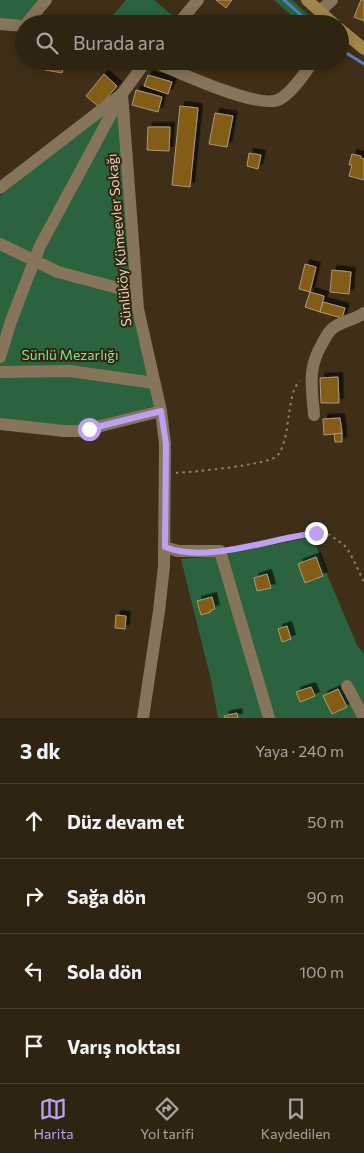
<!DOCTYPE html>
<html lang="tr">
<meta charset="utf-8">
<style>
body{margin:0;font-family:Commissioner,sans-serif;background:#372b1b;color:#f1f3f6}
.stop{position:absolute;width:15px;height:15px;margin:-11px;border:4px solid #bca0f2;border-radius:50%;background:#fff}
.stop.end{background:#bca0f2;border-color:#fff;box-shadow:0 1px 5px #0008}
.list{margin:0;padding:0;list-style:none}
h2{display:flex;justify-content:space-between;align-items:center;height:65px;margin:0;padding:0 20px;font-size:21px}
h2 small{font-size:16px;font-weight:400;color:#a7a49f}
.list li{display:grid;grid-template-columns:32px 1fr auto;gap:15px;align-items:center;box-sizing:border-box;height:75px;padding:0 20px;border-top:1px solid #4a4032}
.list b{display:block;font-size:19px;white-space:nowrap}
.list em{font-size:16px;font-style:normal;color:#a7a49f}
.icon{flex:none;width:28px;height:28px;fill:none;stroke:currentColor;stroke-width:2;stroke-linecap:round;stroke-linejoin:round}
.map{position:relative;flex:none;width:364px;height:718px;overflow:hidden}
.search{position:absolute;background:#2f2312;box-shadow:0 2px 12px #0003;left:15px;right:15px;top:15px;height:55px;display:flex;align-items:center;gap:12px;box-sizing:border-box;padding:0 18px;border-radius:28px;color:#a7a49f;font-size:19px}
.sheet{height:365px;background:#2f2312}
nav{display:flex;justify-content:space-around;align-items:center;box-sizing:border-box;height:70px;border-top:1px solid #4a4032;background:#2f2312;font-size:14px;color:#a7a49f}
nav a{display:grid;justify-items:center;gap:2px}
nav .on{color:#bca0f2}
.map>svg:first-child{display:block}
.green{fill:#2a633d}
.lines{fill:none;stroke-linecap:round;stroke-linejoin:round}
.stream{stroke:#557fc7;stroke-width:3}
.building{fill:#835b17;stroke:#ac997f;filter:url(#shadow)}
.path{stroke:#8e816e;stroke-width:2;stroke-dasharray:2.5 4;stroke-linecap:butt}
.minor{stroke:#86745b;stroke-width:12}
.major{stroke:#a0874c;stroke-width:12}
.route{stroke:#bca0f2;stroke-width:6}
.labels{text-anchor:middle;stroke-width:4;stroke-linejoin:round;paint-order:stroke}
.street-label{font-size:14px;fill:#ddd3c5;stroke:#35250e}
.park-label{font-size:14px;fill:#75e69a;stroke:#35250e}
</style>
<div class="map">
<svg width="364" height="718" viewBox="0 0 364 718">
<defs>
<filter id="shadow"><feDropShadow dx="4.5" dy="-4.5" stdDeviation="0" flood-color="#0009"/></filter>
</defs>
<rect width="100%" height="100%" fill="#3f2f18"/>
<g class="green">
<path d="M 0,0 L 41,0 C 26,20 26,22 0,19 Z"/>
<path d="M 126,0 L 154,0 L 174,17 L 168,24 L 105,24 Z"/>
<path d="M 274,0 L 292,0 L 318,24 L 301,24 Z"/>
<path d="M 113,107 L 119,114 L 154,406 L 79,427 L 0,419 L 0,196 Z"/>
<path d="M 313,537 L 328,577 L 357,645 L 364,654 L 364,718 L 218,718 L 211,680 L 181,559 L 216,556 Z"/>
</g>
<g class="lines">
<g class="stream">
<path d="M 284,0 L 311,24"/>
<path d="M 340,49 L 364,64"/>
</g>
</g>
<g class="building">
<path d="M 216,0 L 232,0 L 226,8 Z"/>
<path d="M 361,0 L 364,0 L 364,21 L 354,17 Z"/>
<path d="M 36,61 L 64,61 L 62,73 L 35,68 Z"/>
<path d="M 104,74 L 117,86 L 99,107 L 86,96 Z"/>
<path d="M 148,75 L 172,82 L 168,94 L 144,86 Z"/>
<path d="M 136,90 L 162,97 L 158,112 L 132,105 Z"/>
<path d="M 180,106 L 198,108 L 190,187 L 172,185 Z"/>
<path d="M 215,113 L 233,116 L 227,147 L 209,144 Z"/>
<path d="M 148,127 L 170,127 L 169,151 L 147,150 Z"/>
<path d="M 249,153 L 261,155 L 258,169 L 247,166 Z"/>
<path d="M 352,154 L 361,156 L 361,158 L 364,159 L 364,180 L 349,176 L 352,165 L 349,165 Z"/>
<path d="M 305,264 L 316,267 L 310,292 L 299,289 Z"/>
<path d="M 332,270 L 351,272 L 349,294 L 330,292 Z"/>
<path d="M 310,292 L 324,296 L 320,312 L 305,307 Z"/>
<path d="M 323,302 L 345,308 L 342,318 L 320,312 Z"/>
<path d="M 338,377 L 339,403 L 321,403 L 320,378 Z"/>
<path d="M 340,418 L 342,433 L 324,435 L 323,419 Z"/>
<path d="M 342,433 L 342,442 L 335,442 L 334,434 Z"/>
<path d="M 316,557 L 323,576 L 305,583 L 298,564 Z"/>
<path d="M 267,574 L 271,588 L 257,591 L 254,578 Z"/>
<path d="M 212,597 L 215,609 L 211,610 L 211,612 L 201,615 L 197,601 Z"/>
<path d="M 116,615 L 126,616 L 125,629 L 115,628 Z"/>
<path d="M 287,626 L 291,639 L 282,642 L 278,629 Z"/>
<path d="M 311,687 L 315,696 L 300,702 L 296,692 Z"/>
<path d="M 338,689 L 347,707 L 332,714 L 323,696 Z"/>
<path d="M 237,713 L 238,718 L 225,718 L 224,716 Z"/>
</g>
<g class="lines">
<g class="path">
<path d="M 176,473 C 192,472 271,465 278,455 C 286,444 287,426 289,414 C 291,403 292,388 300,381"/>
<path d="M 232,549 L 307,534 L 323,533 L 330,535 L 344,545 L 350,553 L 364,582"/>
</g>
<g class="minor">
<path d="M 320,11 L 332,0"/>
<path d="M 0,24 L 24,26"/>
<path d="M 26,24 L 46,0"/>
<path d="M 178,24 L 198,0"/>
<path d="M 152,61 C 176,71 260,111 280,99 C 294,91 304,73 314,61"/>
<path d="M 122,94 L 138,309 L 161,411 L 165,444 L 164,566 L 159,611 L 143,718"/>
<path d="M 0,188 L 122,94 L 146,61"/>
<path d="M 0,244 L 58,272 L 129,291"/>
<path d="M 0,357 L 11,321 L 40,246 L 122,94"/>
<path d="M 0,372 L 70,371 L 154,383"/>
<path d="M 314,415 C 312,388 307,369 322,344 C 325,338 328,332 333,328 C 342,321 355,320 364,313"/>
<path d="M 0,424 L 64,431 L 81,431 L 161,411"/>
<path d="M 165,547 L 178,551 L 220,551 L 269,718"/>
<path d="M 347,686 L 364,718"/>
</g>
<g class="major">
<path d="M 307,0 L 334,24"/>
<path d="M 340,29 L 364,49"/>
</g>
</g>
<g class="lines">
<path class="route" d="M 89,429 L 161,411 L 166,444 L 165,547 C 207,564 272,538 316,533"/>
</g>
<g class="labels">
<g class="street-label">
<text transform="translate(119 240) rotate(-95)" y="5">Sünlüköy Kümeevler Sokağı</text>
</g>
<g class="park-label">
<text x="70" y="360">Sünlü Mezarlığı</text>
</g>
</g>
</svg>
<div class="stop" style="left:89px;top:429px"></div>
<div class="stop end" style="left:316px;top:533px"></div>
<div class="search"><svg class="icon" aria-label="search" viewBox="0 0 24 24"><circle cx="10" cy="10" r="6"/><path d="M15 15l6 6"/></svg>Burada ara</div>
</div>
<section class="sheet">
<h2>3 dk<small>Yaya · 240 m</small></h2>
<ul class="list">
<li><svg class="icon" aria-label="ahead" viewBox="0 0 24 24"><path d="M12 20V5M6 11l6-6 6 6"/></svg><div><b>Düz devam et</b></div><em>50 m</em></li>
<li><svg class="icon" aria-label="right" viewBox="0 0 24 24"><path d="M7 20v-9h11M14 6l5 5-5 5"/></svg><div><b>Sağa dön</b></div><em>90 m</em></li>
<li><svg class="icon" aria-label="left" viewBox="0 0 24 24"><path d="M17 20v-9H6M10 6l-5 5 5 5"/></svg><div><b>Sola dön</b></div><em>100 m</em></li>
<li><svg class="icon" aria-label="arrive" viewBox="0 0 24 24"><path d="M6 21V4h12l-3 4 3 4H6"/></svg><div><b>Varış noktası</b></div></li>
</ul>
</section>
<nav>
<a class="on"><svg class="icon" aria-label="map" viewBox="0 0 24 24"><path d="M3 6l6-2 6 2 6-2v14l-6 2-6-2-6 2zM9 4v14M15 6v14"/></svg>Harita</a>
<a><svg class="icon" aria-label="directions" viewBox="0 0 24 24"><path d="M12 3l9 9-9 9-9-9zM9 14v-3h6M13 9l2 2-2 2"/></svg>Yol tarifi</a>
<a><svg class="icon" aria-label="saved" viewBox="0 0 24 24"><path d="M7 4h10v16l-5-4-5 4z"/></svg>Kaydedilen</a>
</nav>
